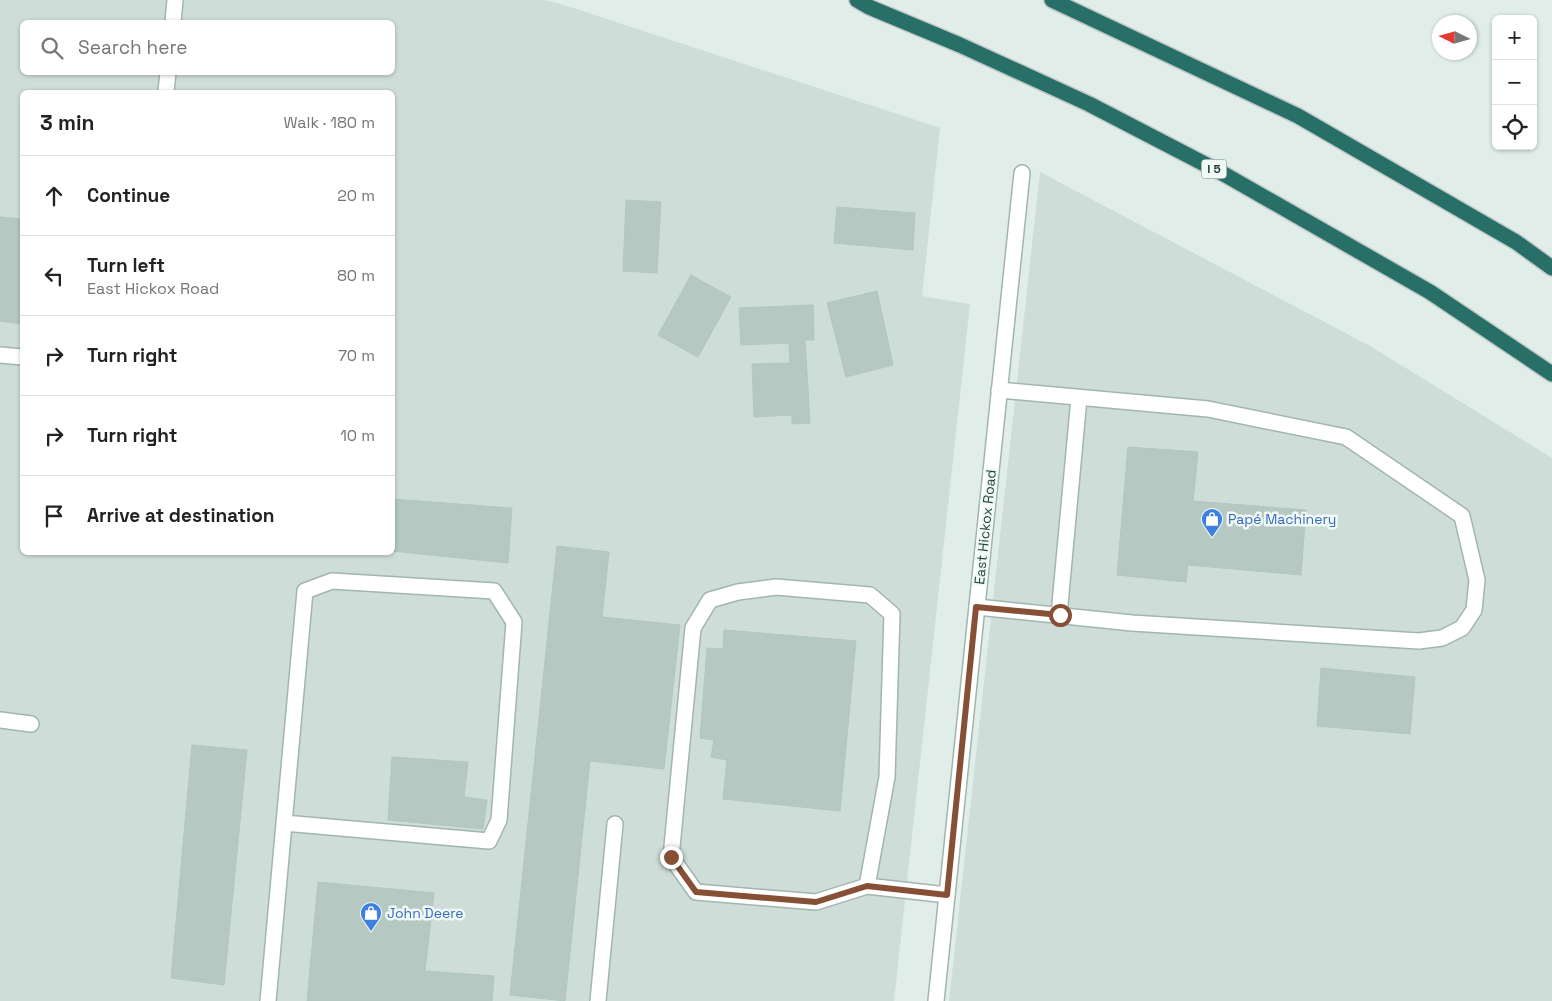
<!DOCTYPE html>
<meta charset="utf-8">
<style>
body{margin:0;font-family:"Space Grotesk",sans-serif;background:#f6f6f6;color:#222}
.controls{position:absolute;right:15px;top:15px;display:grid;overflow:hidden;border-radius:8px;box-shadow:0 1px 4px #0004}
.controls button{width:45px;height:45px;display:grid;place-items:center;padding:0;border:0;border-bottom:1px solid #e0e0e0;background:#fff;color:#222;font:25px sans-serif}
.compass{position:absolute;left:1432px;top:15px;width:45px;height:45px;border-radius:50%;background:#fff;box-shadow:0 1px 4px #0004;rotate:275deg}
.stop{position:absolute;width:15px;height:15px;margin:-11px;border:4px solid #855035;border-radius:50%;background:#fff}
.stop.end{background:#855035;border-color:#fff;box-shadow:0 1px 5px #0008}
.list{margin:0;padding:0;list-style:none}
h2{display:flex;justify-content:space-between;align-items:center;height:65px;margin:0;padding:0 20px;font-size:21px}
h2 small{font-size:16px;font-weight:400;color:#767676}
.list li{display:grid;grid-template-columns:32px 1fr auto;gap:15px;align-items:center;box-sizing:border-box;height:80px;padding:0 20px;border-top:1px solid #e0e0e0}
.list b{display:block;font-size:19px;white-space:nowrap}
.list p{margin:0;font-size:16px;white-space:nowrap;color:#767676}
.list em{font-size:16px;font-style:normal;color:#767676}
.icon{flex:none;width:28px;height:28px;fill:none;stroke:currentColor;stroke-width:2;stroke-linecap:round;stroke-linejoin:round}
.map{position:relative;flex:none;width:1552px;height:1001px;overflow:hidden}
.search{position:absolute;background:#fff;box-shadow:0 1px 4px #0004;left:20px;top:20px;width:375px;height:55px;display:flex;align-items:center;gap:12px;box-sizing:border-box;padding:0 18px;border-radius:8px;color:#767676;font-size:19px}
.panel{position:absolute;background:#fff;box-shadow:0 1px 4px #0004;left:20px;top:90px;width:375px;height:465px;border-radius:8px}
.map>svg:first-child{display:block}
.built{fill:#ceddd8;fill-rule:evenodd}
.building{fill:#b5c8c2;stroke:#b2c7c0}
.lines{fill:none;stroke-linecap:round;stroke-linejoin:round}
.minor-casing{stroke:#a2b5b0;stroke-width:18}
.highway-casing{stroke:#c0c9c8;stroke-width:18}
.minor{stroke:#fff;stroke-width:15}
.highway{stroke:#276f67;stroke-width:15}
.route{stroke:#855035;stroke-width:6}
.labels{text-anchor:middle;stroke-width:5;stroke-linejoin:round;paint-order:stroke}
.shield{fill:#f1f9f6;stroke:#5e7772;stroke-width:1}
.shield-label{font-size:12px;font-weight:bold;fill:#1f3f3a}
.shop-label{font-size:14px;fill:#366cbe;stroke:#f1f9f6;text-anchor:start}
.street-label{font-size:14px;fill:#1f3f3a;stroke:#f1f9f6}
</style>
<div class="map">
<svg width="1552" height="1001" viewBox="0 0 1552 1001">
<rect width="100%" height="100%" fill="#e0ede8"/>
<g class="built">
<path d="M 0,0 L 543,0 L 558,3 L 940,128 L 922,296 L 970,304 L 894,1001 L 0,1001 ZM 22,22 L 392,22 L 392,72 L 22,72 ZM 22,92 L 392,92 L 392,552 L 22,552 Z"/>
<path d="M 1040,172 L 1370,346 L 1552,458 L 1552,1001 L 949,1001 Z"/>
</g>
<g class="building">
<path d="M 626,200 L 661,202 L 657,273 L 623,271 Z"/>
<path d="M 837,207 L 915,213 L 913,250 L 834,243 Z"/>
<path d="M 0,217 L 22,219 L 22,324 L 0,321 Z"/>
<path d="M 691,275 L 731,297 L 698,357 L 658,335 Z"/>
<path d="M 877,291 L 893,365 L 846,377 L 827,303 Z"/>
<path d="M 813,305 L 814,340 L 805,340 L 810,423 L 792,424 L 792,415 L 754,417 L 752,364 L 790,363 L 789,343 L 741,345 L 739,308 Z"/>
<path d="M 1128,447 L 1198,452 L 1193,501 L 1306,510 L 1301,575 L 1188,565 L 1186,582 L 1117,575 Z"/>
<path d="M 392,499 L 512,508 L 508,563 L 392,551 Z"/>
<path d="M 557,546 L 609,552 L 602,617 L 680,625 L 664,769 L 590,761 L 565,1001 L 510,995 Z"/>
<path d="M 724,630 L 856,641 L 840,811 L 723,799 L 727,760 L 711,757 L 714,740 L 700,738 L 707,648 L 723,649 Z"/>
<path d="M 1321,668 L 1415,677 L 1410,734 L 1317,726 Z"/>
<path d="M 192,745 L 247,750 L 224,985 L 171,978 Z"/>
<path d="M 392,757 L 468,762 L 464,797 L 487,800 L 483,829 L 388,820 Z"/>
<path d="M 318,882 L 434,893 L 425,971 L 494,976 L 492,1001 L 307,1001 Z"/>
</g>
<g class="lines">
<g class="minor-casing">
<g id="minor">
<path d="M 173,22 L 175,0"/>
<path d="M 166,92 L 168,72"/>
<path d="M 0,355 L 22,357"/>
<path d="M 977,607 L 1132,623 L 1419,641 L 1442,638 L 1462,628 L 1474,610 L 1477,580 L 1462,516 L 1346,437 L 1208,409 L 999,390"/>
<path d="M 1059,615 L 1079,398"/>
<path d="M 0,720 L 31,724"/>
<path d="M 867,886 L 887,777 L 892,614 L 870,595 L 776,587 L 738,592 L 710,600 L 693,628 L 671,857 L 696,892 L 816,902 L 867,886 L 947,895"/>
<path d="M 268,1001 L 305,591 L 332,581 L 494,591 L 514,622 L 499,820 L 489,841 L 284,823"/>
<path d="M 598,1001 L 615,824"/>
<path d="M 936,1001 L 1022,173"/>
</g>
</g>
<g class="highway-casing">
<g id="highway">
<path d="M 857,0 L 869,7 L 960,45 L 1089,104 L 1222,173 L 1430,292 L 1552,374"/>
<path d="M 1052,0 L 1298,116 L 1516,242 L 1552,268"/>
</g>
</g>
<use href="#minor" class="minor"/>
<use href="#highway" class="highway"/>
</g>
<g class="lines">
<path class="route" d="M 671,857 L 696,892 L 816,902 L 867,886 L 947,895 L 976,607 L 1060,615"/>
</g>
<defs>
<g id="shop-pin" transform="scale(1.125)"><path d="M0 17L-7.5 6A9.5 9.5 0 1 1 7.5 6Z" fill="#3f7fe0" stroke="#f1f9f6"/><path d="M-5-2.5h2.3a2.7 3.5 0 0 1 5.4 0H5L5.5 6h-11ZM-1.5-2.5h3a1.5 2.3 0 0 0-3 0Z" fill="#fff"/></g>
</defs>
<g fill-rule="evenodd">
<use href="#shop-pin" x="1212" y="519"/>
<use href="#shop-pin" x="371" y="913"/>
</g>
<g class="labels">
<rect class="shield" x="1201.5" y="159.5" width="25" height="19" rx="4"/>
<g class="shield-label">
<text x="1214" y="173">I 5</text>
</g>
<g class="shop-label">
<text x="1228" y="524">Papé Machinery</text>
<text x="387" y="918">John Deere</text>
</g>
<g class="street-label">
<text transform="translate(985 527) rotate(-84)" y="5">East Hickox Road</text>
</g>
</g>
</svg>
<div class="controls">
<button>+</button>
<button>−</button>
<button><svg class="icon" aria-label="locate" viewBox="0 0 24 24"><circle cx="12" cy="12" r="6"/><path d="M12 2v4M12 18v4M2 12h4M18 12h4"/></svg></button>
</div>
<svg class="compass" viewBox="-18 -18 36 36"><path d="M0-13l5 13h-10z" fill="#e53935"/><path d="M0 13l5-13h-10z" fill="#767676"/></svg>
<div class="stop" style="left:1060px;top:615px"></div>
<div class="stop end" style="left:671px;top:857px"></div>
<div class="search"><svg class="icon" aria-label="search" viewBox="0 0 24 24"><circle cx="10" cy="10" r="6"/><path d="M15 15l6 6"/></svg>Search here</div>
<section class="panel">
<h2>3 min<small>Walk · 180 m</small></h2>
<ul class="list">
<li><svg class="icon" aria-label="ahead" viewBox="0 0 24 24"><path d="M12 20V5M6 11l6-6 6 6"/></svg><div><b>Continue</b></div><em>20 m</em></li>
<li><svg class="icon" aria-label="left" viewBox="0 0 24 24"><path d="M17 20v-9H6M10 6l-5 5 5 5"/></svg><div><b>Turn left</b><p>East Hickox Road</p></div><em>80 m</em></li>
<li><svg class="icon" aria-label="right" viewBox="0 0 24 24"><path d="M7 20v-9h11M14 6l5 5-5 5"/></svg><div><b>Turn right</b></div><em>70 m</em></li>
<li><svg class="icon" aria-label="right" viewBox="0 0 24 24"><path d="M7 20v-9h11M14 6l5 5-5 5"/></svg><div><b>Turn right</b></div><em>10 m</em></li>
<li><svg class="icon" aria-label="arrive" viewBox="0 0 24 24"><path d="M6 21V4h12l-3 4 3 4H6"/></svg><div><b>Arrive at destination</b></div></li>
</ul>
</section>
</div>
